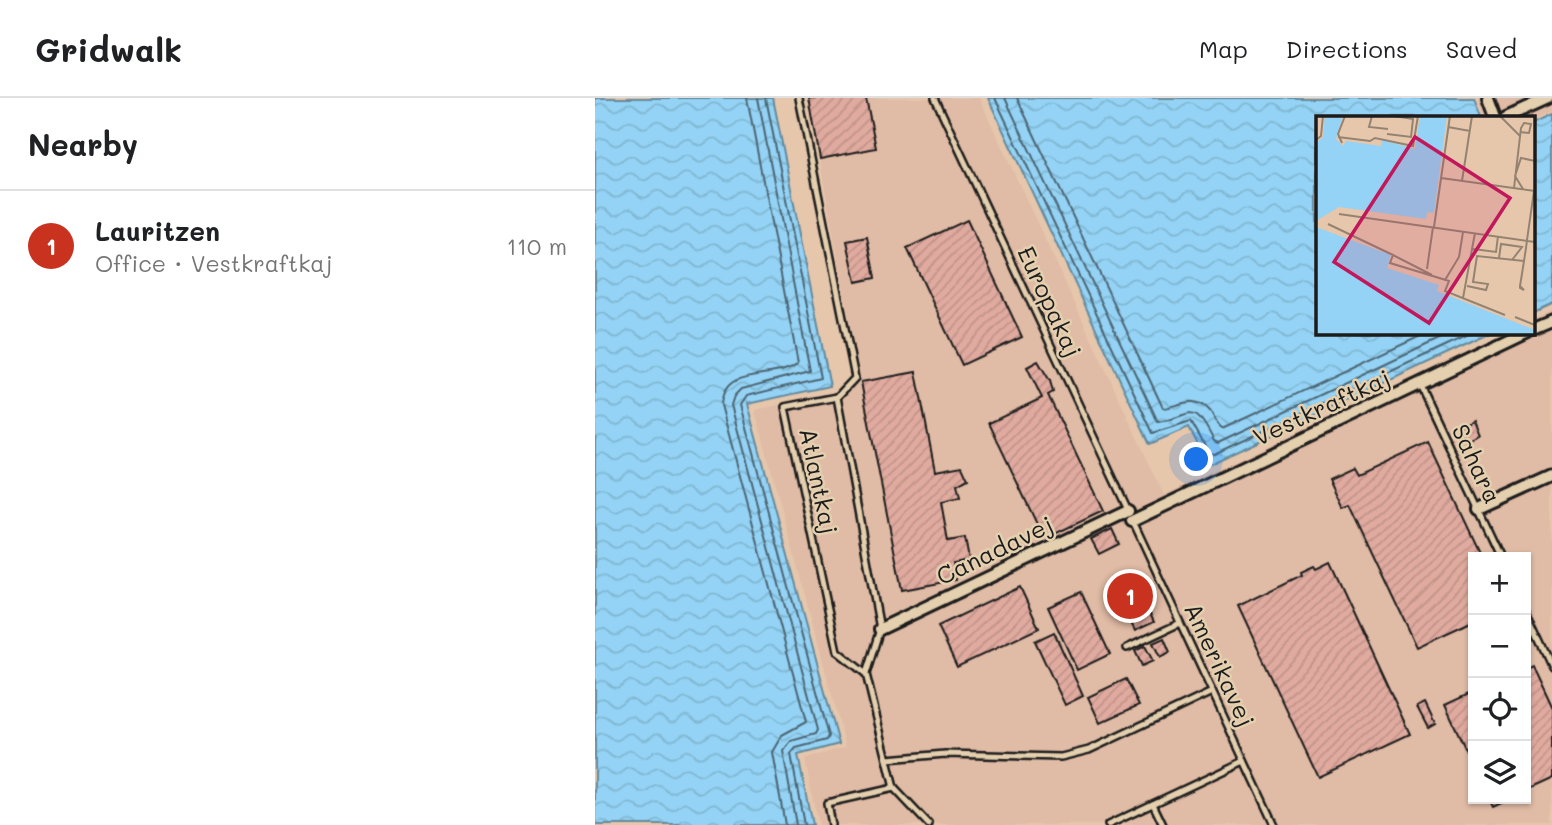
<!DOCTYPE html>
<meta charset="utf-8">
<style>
body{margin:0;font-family:Mali,sans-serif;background:#f6f6f6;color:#202124}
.controls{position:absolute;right:21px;bottom:21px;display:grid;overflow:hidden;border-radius:0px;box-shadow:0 2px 5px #0004}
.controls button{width:63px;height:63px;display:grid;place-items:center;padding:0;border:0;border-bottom:2px solid #e0e0e0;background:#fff;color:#202124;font:35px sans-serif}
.you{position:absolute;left:602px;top:362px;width:24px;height:24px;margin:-18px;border:5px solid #fff;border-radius:50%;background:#1a73e8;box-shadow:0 0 0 10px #1a73e833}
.badge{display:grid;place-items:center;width:46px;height:46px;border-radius:50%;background:#c8321e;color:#fff;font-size:23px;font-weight:700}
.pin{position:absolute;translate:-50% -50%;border:4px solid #fff;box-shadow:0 2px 7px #0006}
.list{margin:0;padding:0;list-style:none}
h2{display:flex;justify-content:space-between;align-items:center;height:91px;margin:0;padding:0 28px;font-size:30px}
h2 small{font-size:23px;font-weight:400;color:#757577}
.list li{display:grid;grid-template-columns:46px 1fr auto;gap:21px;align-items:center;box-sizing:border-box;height:112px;padding:0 28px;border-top:2px solid #e0e0e0}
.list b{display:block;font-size:26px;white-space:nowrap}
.list p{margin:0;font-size:23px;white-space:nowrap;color:#757577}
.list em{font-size:23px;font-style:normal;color:#757577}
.icon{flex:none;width:38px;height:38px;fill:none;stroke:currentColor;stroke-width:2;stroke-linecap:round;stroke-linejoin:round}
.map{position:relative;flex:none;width:957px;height:727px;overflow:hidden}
header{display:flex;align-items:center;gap:42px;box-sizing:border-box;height:98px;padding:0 35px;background:#fff;border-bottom:2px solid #e0e0e0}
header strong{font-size:33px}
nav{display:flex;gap:38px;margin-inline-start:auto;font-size:24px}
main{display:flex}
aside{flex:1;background:#fff}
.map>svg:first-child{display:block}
.built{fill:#e0bba5;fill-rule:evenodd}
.water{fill:url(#water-waves);stroke:#648a9e;stroke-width:2}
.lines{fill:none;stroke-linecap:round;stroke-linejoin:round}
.shore{stroke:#4c6573;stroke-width:2}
.building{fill:url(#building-hatch);stroke:#1c1c1c;stroke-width:2}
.lane-casing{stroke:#1c1c1c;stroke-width:10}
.street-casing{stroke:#1c1c1c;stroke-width:16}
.lane{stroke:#e4cfae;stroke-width:5}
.street{stroke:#e4cfae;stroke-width:10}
.labels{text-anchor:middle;stroke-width:5;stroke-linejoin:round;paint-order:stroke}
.street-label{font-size:24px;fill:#1c1c1c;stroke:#e4cfae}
.inset-road{fill:none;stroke:#958372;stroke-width:2}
.view{fill:#c2185b;fill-opacity:0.15;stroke:#c2185b;stroke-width:3.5}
.inset-edge{fill:none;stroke:#1c1c1c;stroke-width:3.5}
</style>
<header>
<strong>Gridwalk</strong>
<nav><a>Map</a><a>Directions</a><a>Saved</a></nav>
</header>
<main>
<aside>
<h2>Nearby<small></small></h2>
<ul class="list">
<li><span class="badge">1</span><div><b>Lauritzen</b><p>Office · Vestkraftkaj</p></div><em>110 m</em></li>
</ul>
</aside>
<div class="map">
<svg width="957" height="727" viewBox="0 0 957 727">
<defs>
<pattern id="water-waves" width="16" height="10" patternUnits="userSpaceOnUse" patternTransform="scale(1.75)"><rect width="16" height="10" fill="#94d3f5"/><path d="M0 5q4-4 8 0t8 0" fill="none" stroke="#7fb5d1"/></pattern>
<pattern id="building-hatch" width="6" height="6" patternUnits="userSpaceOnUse" patternTransform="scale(1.75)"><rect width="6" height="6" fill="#e0aa9f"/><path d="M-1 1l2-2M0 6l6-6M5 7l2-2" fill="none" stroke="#c09288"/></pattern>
</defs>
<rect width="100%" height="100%" fill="#e6c7ac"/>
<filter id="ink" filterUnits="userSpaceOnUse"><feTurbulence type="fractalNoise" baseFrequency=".0143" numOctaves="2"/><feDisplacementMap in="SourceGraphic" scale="14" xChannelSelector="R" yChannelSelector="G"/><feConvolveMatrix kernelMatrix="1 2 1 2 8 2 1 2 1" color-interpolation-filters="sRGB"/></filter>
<g filter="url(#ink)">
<g class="built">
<path d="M 213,0 L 384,0 L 569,397 L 912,235 L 938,234 L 938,222 L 957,213 L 957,727 L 223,727 L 210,661 L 251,649 L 160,312 L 242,295 L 266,284 ZM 878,459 L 931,459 L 931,701 L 878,701 Z"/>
<path d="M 883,0 L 957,0 L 957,13 L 938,22 L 938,19 L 889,19 Z"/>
</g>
<g class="water">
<path d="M 0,0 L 178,0 L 235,288 L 152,306 L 244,646 L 203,657 L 217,727 L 0,727 Z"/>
<path d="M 393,0 L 879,0 L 886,19 L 722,19 L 722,234 L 896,235 L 613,367 L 594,329 L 555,346 Z"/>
<path d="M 957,16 L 957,206 L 938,215 L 938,25 Z"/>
</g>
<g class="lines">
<g class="shore">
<path d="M 152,0 L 203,265 C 181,284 129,265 126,307 L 211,624 L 187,637 L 177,654 L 190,727"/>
<path d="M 163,0 L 215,273 L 146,291 L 139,298 L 136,307 L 223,632 L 221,636 L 196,643 L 188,653 L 201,727"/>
<path d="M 171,0 L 226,280 L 151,298 L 145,307 L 234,638 L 232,642 L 201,650 L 196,656 L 209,727"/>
<path d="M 400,0 L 558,335 L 596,323 L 614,355 L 619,356 L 880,234"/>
<path d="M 410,0 L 563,324 C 599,318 597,300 619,343 L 623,345 L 859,234"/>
<path d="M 422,0 L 568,310 C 584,308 600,296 615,313 C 620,319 621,327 627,331 L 834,234"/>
</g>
</g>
<g class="building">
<path d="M 214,0 L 271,0 L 281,50 L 225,61 Z"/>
<path d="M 372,122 L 427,239 L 367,267 L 312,150 Z"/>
<path d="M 272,139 L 280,180 L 261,184 L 252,143 Z"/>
<path d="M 443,263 L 455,283 L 458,294 L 453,297 L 508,413 L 449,441 L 394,325 L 447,300 L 432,269 Z"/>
<path d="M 321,274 L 340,373 L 367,368 L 373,381 L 362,387 L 365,400 L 346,404 L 353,443 L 370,440 L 374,462 L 358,465 L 361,482 L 307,492 L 266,284 Z"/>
<path d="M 877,322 L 883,337 L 871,343 L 864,328 Z"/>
<path d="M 833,344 L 887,459 L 878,459 L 878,523 L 822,549 L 755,407 L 748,410 L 734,381 L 758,370 L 762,377 Z"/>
<path d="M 517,431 L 524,446 L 504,456 L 496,441 Z"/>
<path d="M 735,464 L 815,636 L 723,679 L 643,508 L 707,477 L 706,474 L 719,468 L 721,471 Z"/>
<path d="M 538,481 L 559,524 L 540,533 L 519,490 Z"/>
<path d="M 425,489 L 444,530 L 362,569 L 343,528 Z"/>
<path d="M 486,494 L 515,556 L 482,572 L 453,509 Z"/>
<path d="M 459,534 L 488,598 L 470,607 L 440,543 Z"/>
<path d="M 569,540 L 575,554 L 565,559 L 558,545 Z"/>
<path d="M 550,548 L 558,563 L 547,568 L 540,553 Z"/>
<path d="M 937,567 L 957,610 L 957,681 L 931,693 L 931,570 Z"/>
<path d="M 531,581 L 544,607 L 505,625 L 493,599 Z"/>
<path d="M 878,594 L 878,667 L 850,607 Z"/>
<path d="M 830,605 L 840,626 L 833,630 L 822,609 Z"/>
<path d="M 894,701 L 915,701 L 898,709 Z"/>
</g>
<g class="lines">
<g class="lane-casing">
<g id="lane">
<path d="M 204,0 L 260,280 L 242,299"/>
<path d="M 340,0 L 533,412"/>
<path d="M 825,287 L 906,459"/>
<path d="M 537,421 L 679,727"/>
<path d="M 931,512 L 957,568"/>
<path d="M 532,550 L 585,525"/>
<path d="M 292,661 L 350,656 L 466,659 L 494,652 L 617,594"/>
<path d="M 299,690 L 334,727"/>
<path d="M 558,706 L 568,727"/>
<path d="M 236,727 L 232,705 L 299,690 L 271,576 L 242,553 L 190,309 L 242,299 L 285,531 L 271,576"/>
<path d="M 513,727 L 649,663"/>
</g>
</g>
<g class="street-casing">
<g id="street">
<path d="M 893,0 L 900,19"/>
<path d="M 911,19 L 953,0"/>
<path d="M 938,232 L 957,224"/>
<path d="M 884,411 L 957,378"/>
<path d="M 537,423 L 933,234"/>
<path d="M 285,531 L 533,413"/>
</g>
</g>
<use href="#lane" class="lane"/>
<use href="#street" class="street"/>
</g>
</g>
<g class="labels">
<g class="street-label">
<text transform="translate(454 204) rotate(65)" y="8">Europakaj</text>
<text transform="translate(727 310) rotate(-25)" y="8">Vestkraftkaj</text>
<text transform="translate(881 366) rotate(65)" y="8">Sahara</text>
<text transform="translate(223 383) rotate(78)" y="8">Atlantkaj</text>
<text transform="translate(400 453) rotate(-26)" y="8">Canadavej</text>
<text transform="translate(624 567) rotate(65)" y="8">Amerikavej</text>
</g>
</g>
<g transform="translate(721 18)">
<rect width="219" height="219" fill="#e6c7ac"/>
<path d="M 9,0 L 27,0 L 20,23 L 27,30 L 30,25 L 65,30 L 66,24 L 99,33 L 104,0 L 131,0 L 118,97 L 111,96 L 110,103 L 23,91 L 0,105 L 0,27 L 7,21 ZM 0,111 L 75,139 L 71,152 L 123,169 L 121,175 L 219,214 L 219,219 L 0,219 Z" fill="#94d3f5"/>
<path class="inset-road" d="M 56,0 L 53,11 L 72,13M 184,0 L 204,20M 132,11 L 154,15M 71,18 L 95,21 L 97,3 L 78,0M 22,21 L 54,25 L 59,22 L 97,30 L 102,0M 0,24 L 5,20 L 7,0M 26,27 L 22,18 L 29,0M 125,62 L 219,75M 146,65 L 156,0M 198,72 L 205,12 L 208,7 L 215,8 L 213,17 L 204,16M 207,73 L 199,60 L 205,42 L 219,45M 23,98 L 219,126M 12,108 L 77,139M 118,111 L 134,0M 157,133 L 180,136 L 182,120M 183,142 L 185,128 L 206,131 L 196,144M 111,153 L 117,111M 116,159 L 77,139 L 74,147 L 133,165 L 129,175 L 189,199M 129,164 L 143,141 L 147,116M 151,170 L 170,174 L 172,168 L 157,166 L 161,140 L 208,145M 204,170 L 208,174 L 204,172 L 204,170 L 208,145 L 210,132 L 211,124 L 218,75M 147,182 L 159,117M 199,201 L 219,209"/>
<path class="view" d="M 99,21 L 194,82 L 113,207 L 18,146 Z"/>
<rect width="219" height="219" class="inset-edge"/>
</g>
</svg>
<div class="controls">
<button>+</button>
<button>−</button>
<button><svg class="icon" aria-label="locate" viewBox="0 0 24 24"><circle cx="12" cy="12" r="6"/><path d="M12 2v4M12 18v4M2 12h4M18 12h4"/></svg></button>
<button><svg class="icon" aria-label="layers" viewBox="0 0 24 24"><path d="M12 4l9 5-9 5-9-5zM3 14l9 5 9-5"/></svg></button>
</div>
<div class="you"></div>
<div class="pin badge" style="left:535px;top:498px">1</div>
</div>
</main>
